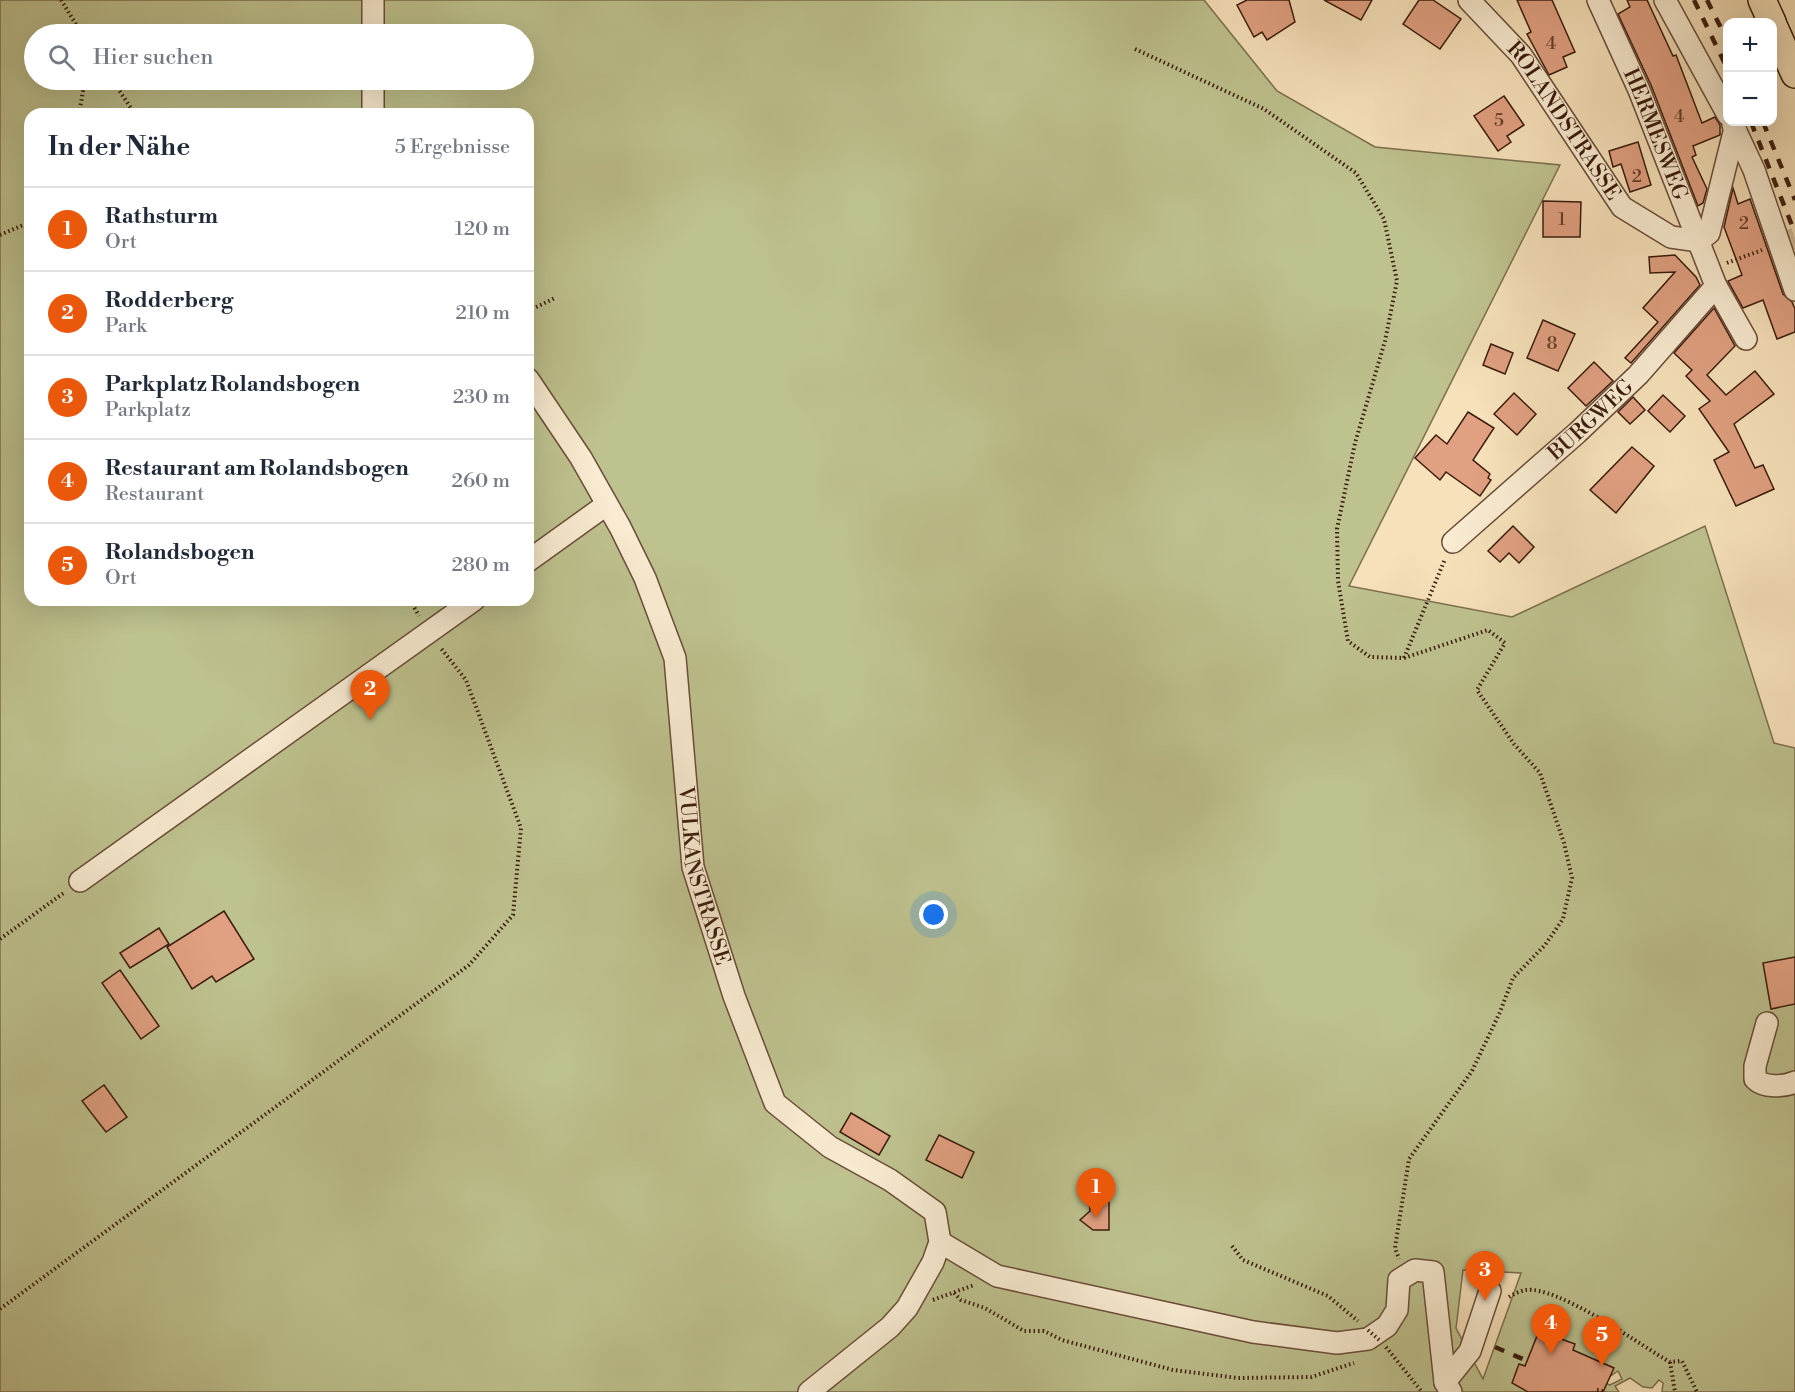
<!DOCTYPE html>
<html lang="de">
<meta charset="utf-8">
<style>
body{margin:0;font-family:"Libre Bodoni",serif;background:#f6f6f7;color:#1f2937}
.controls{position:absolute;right:18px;top:18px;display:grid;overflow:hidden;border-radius:12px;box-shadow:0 6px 24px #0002}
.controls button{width:54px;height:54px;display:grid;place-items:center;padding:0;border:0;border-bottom:2px solid #e0e1e3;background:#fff;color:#1f2937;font:30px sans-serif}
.you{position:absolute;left:934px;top:915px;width:21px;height:21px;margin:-15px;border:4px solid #fff;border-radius:50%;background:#1a73e8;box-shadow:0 0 0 9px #1a73e833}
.badge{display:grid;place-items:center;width:39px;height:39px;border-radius:50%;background:#ea580c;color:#fff;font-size:20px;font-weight:700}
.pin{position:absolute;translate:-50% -50px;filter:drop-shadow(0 2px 3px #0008)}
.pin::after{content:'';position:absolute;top:32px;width:21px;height:18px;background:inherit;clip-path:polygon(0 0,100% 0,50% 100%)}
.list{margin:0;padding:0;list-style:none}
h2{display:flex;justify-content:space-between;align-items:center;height:78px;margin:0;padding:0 24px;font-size:26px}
h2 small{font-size:20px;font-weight:400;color:#747a83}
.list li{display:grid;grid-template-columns:39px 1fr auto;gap:18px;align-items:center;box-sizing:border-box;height:84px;padding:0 24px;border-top:2px solid #e0e1e3}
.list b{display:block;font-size:22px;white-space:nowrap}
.list p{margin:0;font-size:20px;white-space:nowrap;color:#747a83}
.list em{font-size:20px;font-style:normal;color:#747a83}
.icon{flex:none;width:33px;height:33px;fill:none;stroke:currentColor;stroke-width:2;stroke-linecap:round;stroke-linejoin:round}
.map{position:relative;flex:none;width:1795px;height:1392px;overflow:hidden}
.search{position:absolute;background:#fff;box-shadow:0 6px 24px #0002;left:24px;top:24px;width:510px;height:66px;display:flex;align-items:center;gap:15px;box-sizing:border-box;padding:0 21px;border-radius:33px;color:#747a83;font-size:22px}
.panel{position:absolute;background:#fff;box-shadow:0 6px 24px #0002;left:24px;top:108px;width:510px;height:498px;border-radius:18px}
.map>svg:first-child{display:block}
.green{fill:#bec28f;stroke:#7c6f4e;stroke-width:1.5;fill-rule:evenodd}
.building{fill:#e0a081;stroke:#3b1c0d;stroke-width:1.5}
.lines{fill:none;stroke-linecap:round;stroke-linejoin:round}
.minor-tunnel{stroke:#d1ba97;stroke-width:21;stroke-dasharray:21 10;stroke-linecap:butt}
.minor-casing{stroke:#6a4d38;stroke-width:24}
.major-casing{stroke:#3b1c0d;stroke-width:30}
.path{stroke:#3b1c0d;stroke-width:4;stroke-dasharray:1.5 3;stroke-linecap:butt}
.minor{stroke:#f9ecd2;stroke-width:21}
.major{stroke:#f6e1ba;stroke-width:27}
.rail{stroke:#3b1c0d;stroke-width:4.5;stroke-dasharray:10 10;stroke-linecap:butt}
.path-bridge{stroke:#3b1c0d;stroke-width:4;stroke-dasharray:1.5 3;stroke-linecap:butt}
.labels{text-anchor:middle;stroke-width:5;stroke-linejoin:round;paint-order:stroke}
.number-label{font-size:18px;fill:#643d2a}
.street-label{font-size:21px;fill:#3b1c0d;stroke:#f9ecd2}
</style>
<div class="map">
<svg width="1795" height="1392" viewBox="0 0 1795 1392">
<rect width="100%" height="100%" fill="#f6e1ba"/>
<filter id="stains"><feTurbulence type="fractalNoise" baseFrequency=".00333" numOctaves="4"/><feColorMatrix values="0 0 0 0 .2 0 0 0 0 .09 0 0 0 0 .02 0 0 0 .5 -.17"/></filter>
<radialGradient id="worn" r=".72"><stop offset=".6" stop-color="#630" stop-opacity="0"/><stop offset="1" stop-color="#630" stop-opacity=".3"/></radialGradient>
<path class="green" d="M 0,0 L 1204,0 L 1277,91 L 1375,147 L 1560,165 L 1349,586 L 1512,617 L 1705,526 L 1774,743 L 1795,748 L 1795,1392 L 1662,1392 L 1663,1383 L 1659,1380 L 1652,1388 L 1643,1387 L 1630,1378 L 1615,1386 L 1619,1392 L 0,1392 ZM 34,34 L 524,34 L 524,80 L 34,80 ZM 30,114 L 528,114 L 528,600 L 30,600 ZM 1463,1270 L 1521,1273 L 1483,1379 L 1456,1328 ZM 1618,1371 L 1622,1379 L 1610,1385 L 1577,1373 L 1609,1377 Z"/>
<g class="building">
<path d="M 1247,0 L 1289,0 L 1295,22 L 1267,40 L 1262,32 L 1254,37 L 1237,5 Z"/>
<path d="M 1324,0 L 1372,0 L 1361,20 Z"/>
<path d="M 1419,0 L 1433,0 L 1461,19 L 1440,49 L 1403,24 Z"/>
<path d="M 1517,0 L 1552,0 L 1575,52 L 1563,57 L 1567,67 L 1549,75 L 1527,34 L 1531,32 Z"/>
<path d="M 1627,0 L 1647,0 L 1673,56 L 1676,55 L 1702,123 L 1715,117 L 1720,125 L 1720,135 L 1693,146 L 1696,155 L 1692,157 L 1707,189 L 1703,203 L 1698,206 L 1651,85 L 1618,14 L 1630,7 Z"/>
<path d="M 1504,96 L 1524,125 L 1507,136 L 1511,142 L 1498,151 L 1474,116 Z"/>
<path d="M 1638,142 L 1651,185 L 1630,192 L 1621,164 L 1613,167 L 1609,151 Z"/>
<path d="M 1733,188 L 1738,204 L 1750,199 L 1783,294 L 1792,302 L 1795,309 L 1795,332 L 1777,339 L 1763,300 L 1743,308 L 1728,281 L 1742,275 L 1724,227 Z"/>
<path d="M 1543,201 L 1581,202 L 1580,237 L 1543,237 Z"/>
<path d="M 1675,255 L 1696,277 L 1700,285 L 1631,363 L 1625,358 L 1658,322 L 1643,308 L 1675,272 L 1650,273 L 1649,257 Z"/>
<path d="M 1714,308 L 1735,346 L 1707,375 L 1726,395 L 1755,371 L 1774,394 L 1734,424 L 1755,468 L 1763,465 L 1774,489 L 1736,506 L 1714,460 L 1729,452 L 1699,409 L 1710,401 L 1686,376 L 1692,370 L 1674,353 Z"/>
<path d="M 1543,320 L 1575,334 L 1558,371 L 1527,358 Z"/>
<path d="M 1491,344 L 1513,353 L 1505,374 L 1483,365 Z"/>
<path d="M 1594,362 L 1613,381 L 1586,406 L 1568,388 Z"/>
<path d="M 1514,393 L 1536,414 L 1517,435 L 1494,414 Z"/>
<path d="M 1663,395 L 1685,416 L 1670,432 L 1648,411 Z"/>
<path d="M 1633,397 L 1645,410 L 1630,424 L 1618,412 Z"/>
<path d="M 1468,412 L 1494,428 L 1473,460 L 1490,474 L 1488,478 L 1491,480 L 1480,496 L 1446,472 L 1440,480 L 1415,458 L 1436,435 L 1447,444 Z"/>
<path d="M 1632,447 L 1654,466 L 1616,513 L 1590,490 Z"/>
<path d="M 1513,526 L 1534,547 L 1519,563 L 1509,553 L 1500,562 L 1488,551 Z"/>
<path d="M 224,911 L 254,959 L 216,982 L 212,976 L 192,989 L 167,947 Z"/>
<path d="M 159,928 L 169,944 L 130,968 L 120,953 Z"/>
<path d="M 1795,957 L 1795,1004 L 1771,1009 L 1763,963 Z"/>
<path d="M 120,970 L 159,1026 L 141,1039 L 102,983 Z"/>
<path d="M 104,1085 L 127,1117 L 106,1132 L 82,1101 Z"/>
<path d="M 851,1113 L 890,1136 L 879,1155 L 840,1132 Z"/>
<path d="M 939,1135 L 974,1152 L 962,1178 L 926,1160 Z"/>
<path d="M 1088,1185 L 1106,1185 L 1109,1190 L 1109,1230 L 1093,1230 L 1080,1220 L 1090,1211 Z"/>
<path d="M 1539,1331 L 1575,1344 L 1573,1350 L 1614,1368 L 1603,1392 L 1528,1392 L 1512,1383 L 1519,1364 L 1525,1366 Z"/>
</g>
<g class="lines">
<path class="minor-tunnel" d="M 1787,241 L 1795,238"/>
<g class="minor-casing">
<g id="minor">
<path id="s1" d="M 1469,0 L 1521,55 L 1622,207 L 1671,237 L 1699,241 L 1709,233 L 1735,128"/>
<path id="s2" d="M 1598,0 L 1639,90 L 1716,286 L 1746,339"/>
<path d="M 1665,0 L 1728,115"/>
<path d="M 373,34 L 373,0"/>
<path d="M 373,114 L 373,80"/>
<path d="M 1733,125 L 1754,170 L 1795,290"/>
<path id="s3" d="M 528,379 L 581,458 L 620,527 L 645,578 L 675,658 L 693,867 L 734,996 L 775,1103 L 830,1147 L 890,1180 L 935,1212 L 940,1242 L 933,1262 L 907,1308 L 890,1327 L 809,1392"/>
<path id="s4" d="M 1453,542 L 1577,433 L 1638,375 L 1716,286"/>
<path d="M 528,561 L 606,505"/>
<path d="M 80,881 L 474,600"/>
<path d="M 1767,1023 L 1755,1066 L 1755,1079 C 1764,1088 1784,1087 1795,1082"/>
<path d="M 940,1242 L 997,1276 L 1253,1332 L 1337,1343 L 1368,1339 L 1387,1326 L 1397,1310 L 1399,1280 L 1415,1270 L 1433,1272 L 1445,1382 L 1451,1392"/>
<path d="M 1445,1382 L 1470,1351 L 1490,1291"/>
</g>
</g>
<g class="major-casing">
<g id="major">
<path d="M 1762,0 L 1772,22"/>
<path d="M 1772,23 L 1795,74"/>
</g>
</g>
<g class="path">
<path d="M 61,0 L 82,34"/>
<path d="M 1135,49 L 1264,109 L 1356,173 L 1384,219 L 1397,281 L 1385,341 L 1355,443 L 1337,529 L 1338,581 L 1348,641 L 1370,657 L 1404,658 L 1488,630 L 1505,643 L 1477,690 L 1514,744 L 1540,773 L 1564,843 L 1572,878 L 1563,919 L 1545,945 L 1513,978 L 1500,1012 L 1472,1071 L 1409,1159 L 1395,1248 L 1399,1259"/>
<path d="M 112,80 L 135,114"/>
<path d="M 79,114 L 85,80"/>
<path d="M 0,235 L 30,222"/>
<path d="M 1727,263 L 1762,250"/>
<path d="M 528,311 L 555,298"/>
<path d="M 410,600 L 419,616"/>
<path d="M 1404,658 L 1445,559"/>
<path d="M 0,939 L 65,892"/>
<path d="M 1232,1246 L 1243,1260 L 1328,1296 L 1358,1321"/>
<path d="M 954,1293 L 961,1300 L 985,1308 L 1024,1331 L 1044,1331 L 1062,1340 L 1173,1370 L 1238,1378 L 1311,1377 L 1354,1363"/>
<path d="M 1509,1297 C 1514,1294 1520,1291 1526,1290 C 1557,1286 1635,1341 1663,1358 L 1670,1362 L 1682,1361 L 1697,1392"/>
<path d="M 933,1300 L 974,1285"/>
<path d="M 0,1309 L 469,965 L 513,915 L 521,828 L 466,680 L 440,647"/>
<path d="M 1386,1347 L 1422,1392"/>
<path d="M 1670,1362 L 1675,1392"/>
<path d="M 1597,1390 L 1606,1392"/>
</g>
<use href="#minor" class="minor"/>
<use href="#major" class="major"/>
<g class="rail">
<path d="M 1694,0 L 1728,70"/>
<path d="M 1707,0 L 1728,42"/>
<path d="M 1751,122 L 1795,233"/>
<path d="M 1763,122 L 1795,200"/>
<path d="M 1495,1347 L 1525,1360"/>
</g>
<path class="path-bridge" d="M 1368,1330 L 1379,1340"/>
</g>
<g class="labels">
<g class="number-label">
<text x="1551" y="49">4</text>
<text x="1679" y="122">4</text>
<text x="1499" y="126">5</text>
<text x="1637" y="182">2</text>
<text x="1562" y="225">1</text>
<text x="1744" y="229">2</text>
<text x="1552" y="349">8</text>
</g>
<g class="street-label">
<text dy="7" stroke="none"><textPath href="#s1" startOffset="154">ROLANDSTRASSE</textPath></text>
<text dy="7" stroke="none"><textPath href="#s2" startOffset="146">HERMESWEG</textPath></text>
<text dy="7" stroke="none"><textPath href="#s4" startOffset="184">BURGWEG</textPath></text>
<text dy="7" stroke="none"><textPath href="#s3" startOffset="537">VULKANSTRASSE</textPath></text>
</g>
</g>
<rect width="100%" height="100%" filter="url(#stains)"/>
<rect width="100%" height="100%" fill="url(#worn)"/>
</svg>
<div class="controls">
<button>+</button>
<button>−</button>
</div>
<div class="you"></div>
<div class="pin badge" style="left:1096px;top:1218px">1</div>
<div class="pin badge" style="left:370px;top:720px">2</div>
<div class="pin badge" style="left:1485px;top:1301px">3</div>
<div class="pin badge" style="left:1551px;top:1354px">4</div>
<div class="pin badge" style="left:1602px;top:1366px">5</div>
<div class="search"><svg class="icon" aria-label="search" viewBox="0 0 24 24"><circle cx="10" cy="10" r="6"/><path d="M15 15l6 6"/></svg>Hier suchen</div>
<section class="panel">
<h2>In der Nähe<small>5 Ergebnisse</small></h2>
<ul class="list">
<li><span class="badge">1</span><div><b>Rathsturm</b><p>Ort</p></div><em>120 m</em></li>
<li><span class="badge">2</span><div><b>Rodderberg</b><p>Park</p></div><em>210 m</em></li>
<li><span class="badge">3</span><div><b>Parkplatz Rolandsbogen</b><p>Parkplatz</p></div><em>230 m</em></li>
<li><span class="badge">4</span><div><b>Restaurant am Rolandsbogen</b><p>Restaurant</p></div><em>260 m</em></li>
<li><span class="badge">5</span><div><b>Rolandsbogen</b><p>Ort</p></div><em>280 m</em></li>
</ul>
</section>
</div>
